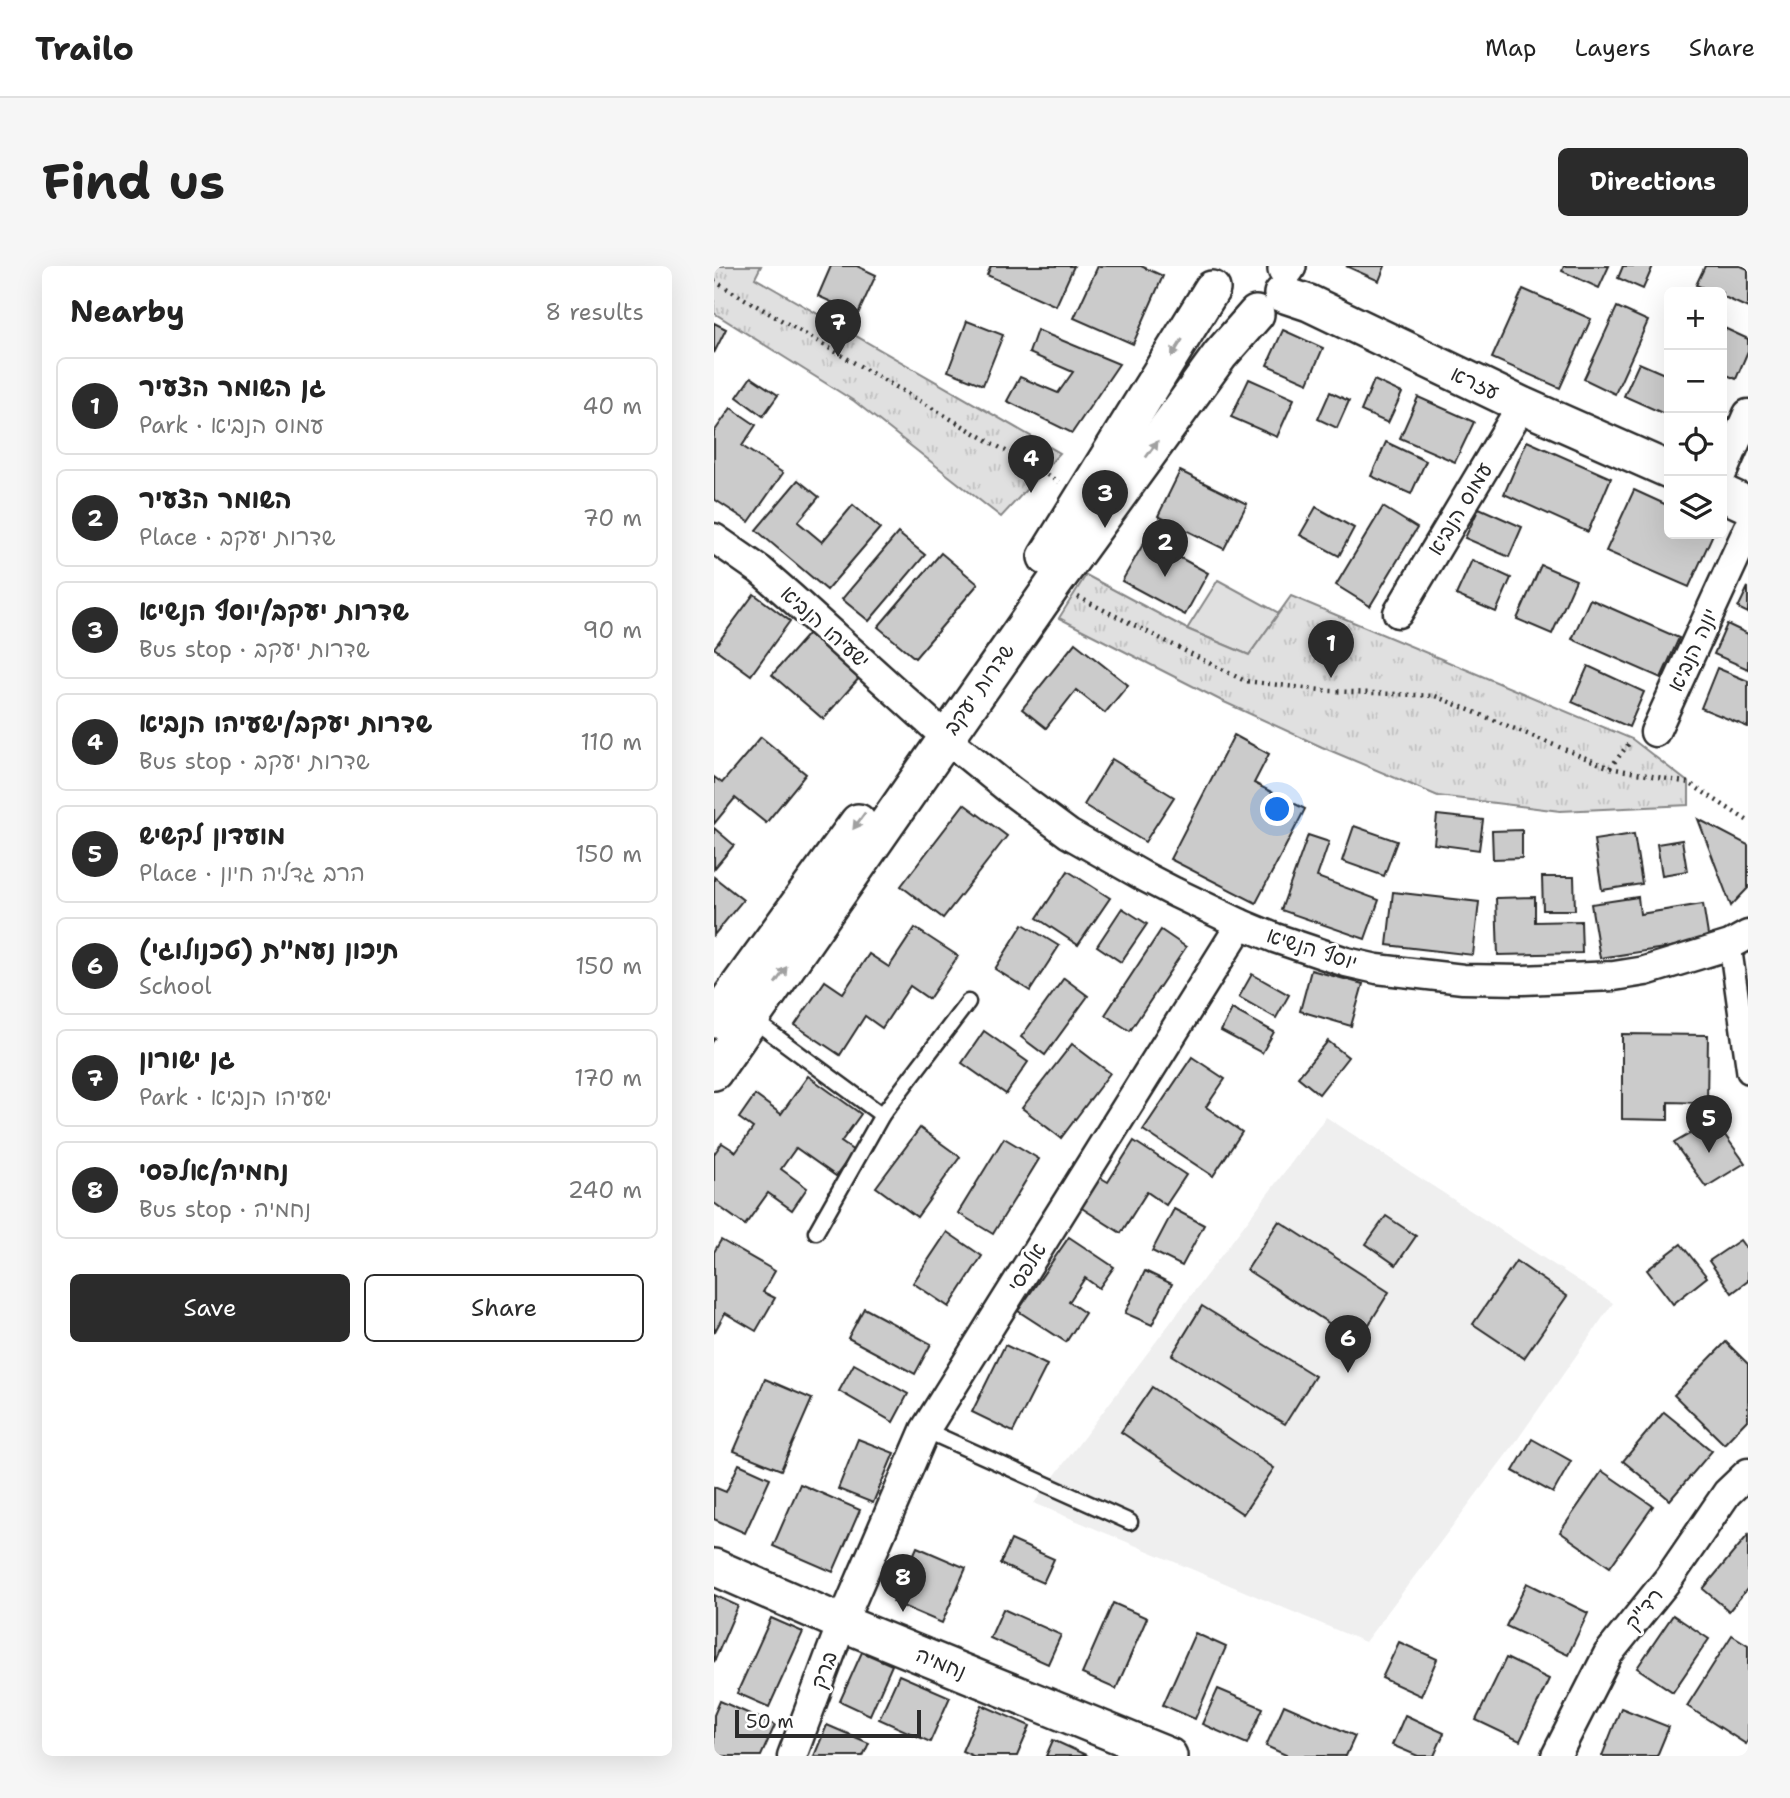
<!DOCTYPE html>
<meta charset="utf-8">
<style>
body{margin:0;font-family:"Shantell Sans","Playpen Sans Hebrew",sans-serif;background:#f6f6f6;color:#222}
.controls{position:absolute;right:21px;top:21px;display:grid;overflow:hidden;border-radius:10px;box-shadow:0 7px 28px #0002}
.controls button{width:63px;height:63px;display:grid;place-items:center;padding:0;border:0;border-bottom:2px solid #e0e0e0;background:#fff;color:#222;font:35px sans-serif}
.scale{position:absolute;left:21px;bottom:18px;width:186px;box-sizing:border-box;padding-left:7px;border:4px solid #2b2b2b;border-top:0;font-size:19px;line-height:24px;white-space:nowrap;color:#2b2b2b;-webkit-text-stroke:5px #fff;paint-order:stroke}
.you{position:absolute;left:564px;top:544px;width:24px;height:24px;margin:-18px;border:5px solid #fff;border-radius:50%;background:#1a73e8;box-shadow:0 0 0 10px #1a73e833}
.badge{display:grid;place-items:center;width:46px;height:46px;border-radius:50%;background:#2b2b2b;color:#fff;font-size:23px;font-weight:700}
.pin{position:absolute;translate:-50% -58px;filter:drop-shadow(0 2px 4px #0008)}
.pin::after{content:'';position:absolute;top:37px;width:24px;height:21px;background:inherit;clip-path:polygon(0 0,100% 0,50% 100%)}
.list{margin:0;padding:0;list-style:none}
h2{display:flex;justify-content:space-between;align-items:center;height:91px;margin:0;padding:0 28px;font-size:30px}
h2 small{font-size:23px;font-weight:400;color:#767676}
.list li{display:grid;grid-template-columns:46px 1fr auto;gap:21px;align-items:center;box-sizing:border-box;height:98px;margin:0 14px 14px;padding:0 14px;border:2px solid #e0e0e0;border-radius:10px}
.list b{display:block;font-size:26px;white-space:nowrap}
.list p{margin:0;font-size:23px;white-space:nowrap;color:#767676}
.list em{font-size:23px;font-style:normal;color:#767676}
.actions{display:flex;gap:14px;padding:21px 28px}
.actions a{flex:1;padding:16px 0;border:2px solid #2b2b2b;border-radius:10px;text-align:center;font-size:24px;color:#2b2b2b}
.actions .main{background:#2b2b2b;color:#fff}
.icon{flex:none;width:38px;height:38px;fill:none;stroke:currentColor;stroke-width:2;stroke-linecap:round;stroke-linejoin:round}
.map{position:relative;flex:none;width:1034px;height:1490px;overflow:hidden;border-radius:10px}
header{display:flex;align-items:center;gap:42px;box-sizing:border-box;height:98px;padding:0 35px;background:#fff;border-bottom:2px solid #e0e0e0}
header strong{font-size:33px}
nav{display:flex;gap:38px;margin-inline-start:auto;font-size:24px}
.intro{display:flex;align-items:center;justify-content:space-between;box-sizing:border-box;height:168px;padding:0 42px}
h1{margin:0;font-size:49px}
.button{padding:18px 32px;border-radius:10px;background:#2b2b2b;color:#fff;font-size:24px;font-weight:700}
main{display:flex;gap:42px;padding:0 42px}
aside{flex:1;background:#fff;border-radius:10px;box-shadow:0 7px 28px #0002}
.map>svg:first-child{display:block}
.built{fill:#efefef}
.grass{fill:#e0e0e0;stroke:#868686;stroke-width:2}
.park{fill:url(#park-tufts);stroke:#868686;stroke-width:2}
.building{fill:#cbcbcb;stroke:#2b2b2b;stroke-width:2}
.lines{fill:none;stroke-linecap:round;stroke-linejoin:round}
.service-casing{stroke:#2b2b2b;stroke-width:19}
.pedestrian-casing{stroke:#2b2b2b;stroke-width:26}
.minor-casing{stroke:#2b2b2b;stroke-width:33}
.tertiary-casing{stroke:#2b2b2b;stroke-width:40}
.path{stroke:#2b2b2b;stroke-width:4.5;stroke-dasharray:2 5;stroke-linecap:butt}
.service{stroke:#fff;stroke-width:14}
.pedestrian{stroke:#fff;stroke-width:21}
.minor{stroke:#fff;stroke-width:28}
.tertiary{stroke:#fff;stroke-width:35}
.oneway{fill:#a0a0a0}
.labels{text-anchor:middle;stroke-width:6;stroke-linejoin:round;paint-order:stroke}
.street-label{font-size:21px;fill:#2b2b2b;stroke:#fff}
</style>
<header>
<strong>Trailo</strong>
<nav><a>Map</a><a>Layers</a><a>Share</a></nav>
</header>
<div class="intro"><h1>Find us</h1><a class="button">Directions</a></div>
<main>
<aside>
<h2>Nearby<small>8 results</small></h2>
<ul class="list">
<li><span class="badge">1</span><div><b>גן השומר הצעיר</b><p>Park · עמוס הנביא</p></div><em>40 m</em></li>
<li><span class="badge">2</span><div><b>השומר הצעיר</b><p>Place · שדרות יעקב</p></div><em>70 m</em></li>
<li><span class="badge">3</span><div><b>שדרות יעקב/יוסף הנשיא</b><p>Bus stop · שדרות יעקב</p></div><em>90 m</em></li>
<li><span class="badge">4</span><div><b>שדרות יעקב/ישעיהו הנביא</b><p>Bus stop · שדרות יעקב</p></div><em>110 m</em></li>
<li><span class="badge">5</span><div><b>מועדון לקשיש</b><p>Place · הרב גדליה חיון</p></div><em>150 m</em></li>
<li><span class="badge">6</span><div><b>תיכון נעמ&quot;ת (טכנולוגי)</b><p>School</p></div><em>150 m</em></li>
<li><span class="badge">7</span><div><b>גן ישורון</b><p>Park · ישעיהו הנביא</p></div><em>170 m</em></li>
<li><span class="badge">8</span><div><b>נחמיה/אלפסי</b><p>Bus stop · נחמיה</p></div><em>240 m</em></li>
</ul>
<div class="actions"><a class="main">Save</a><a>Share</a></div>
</aside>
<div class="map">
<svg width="1034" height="1490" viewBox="0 0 1034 1490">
<defs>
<pattern id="park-tufts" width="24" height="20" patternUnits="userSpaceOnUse" patternTransform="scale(1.75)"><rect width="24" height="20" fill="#e0e0e0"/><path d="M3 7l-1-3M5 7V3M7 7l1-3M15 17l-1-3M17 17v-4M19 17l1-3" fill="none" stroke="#c0c0c0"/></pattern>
</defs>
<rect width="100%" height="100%" fill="#fff"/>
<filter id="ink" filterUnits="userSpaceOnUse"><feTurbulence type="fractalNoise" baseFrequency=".0143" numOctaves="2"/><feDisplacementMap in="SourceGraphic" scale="14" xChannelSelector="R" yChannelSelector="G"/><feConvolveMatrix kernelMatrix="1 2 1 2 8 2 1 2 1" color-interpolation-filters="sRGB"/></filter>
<g filter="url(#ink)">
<path class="built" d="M 612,851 L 899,1037 L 801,1177 L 651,1376 L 320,1237 Z"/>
<path class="grass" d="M 504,314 L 565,347 L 535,389 L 473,363 Z"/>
<g class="park">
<path d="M 0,0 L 47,0 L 41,12 L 346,187 L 287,251 L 140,135 L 0,47 Z"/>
<path d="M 372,309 L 473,363 L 535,389 L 577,330 L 918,473 L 975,517 L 975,539 L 846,545 L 724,530 L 608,481 L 508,435 L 345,352 Z"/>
</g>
<g class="building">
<path d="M 117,0 L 143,0 L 162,9 L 144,48 L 104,30 Z"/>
<path d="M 277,0 L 360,0 L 342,40 L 273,9 Z"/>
<path d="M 384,0 L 427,0 L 449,10 L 419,78 L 360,52 Z"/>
<path d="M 632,0 L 671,0 L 665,15 Z"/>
<path d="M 850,0 L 895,0 L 885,22 L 848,5 Z"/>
<path d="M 909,0 L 939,0 L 929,23 L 904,12 Z"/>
<path d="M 991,0 L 1027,0 L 1034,3 L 1034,42 L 1008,30 L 1008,26 L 999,26 L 982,19 Z"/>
<path d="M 809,23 L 877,53 L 846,122 L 778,92 Z"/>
<path d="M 903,41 L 934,55 L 901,128 L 870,113 Z"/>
<path d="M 253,55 L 289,69 L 269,119 L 234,105 Z"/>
<path d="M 0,57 L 12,63 L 0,87 Z"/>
<path d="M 1008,61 L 1034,73 L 1034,85 L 1022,113 L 1008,107 Z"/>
<path d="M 323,64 L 405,98 L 358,167 L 293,135 L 306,111 L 344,127 L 359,106 L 315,87 Z"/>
<path d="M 569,64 L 609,82 L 594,117 L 553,99 Z"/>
<path d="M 925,97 L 955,110 L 955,150 L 910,130 Z"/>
<path d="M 37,111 L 64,129 L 49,150 L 23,131 Z"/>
<path d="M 535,113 L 580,133 L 563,171 L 517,151 Z"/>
<path d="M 660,114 L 688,127 L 674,157 L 647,145 Z"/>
<path d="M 616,126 L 635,135 L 623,162 L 604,153 Z"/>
<path d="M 704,131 L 760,156 L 741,196 L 686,172 Z"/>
<path d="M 17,142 L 42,159 L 28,180 L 69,207 L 35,256 L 0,233 L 0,166 Z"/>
<path d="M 813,175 L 897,212 L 874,266 L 790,228 Z"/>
<path d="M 672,176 L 712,195 L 697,228 L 657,210 Z"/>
<path d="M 466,205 L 533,238 L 510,283 L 444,250 Z"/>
<path d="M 84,214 L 105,231 L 84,256 L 108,276 L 139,239 L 166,262 L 113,324 L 42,264 Z"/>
<path d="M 920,224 L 955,240 L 955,268 L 999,268 L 975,321 L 892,285 Z"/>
<path d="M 602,241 L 640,262 L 625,290 L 586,269 Z"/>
<path d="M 669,241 L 703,262 L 656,340 L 622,319 Z"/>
<path d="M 765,242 L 808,261 L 795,291 L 751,272 Z"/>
<path d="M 184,267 L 211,289 L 155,355 L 128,333 Z"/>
<path d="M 432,273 L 494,307 L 471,349 L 408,315 Z"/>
<path d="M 227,287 L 264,318 L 201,392 L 164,361 Z"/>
<path d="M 758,294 L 797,312 L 782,346 L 742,329 Z"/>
<path d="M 827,299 L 862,314 L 838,368 L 803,353 Z"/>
<path d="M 1034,321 L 1034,347 L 1024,342 Z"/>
<path d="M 40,328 L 76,355 L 37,409 L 0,382 Z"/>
<path d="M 876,333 L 965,372 L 947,412 L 858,373 Z"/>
<path d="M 1013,358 L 1034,368 L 1034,403 L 1000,388 Z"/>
<path d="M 95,367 L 146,411 L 109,453 L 58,409 Z"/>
<path d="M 361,377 L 414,419 L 391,447 L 362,424 L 332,462 L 308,443 Z"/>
<path d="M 874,400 L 930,426 L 915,461 L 858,436 Z"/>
<path d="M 1003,402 L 1034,415 L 1034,461 L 987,442 Z"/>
<path d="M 520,469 L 555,488 L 540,517 L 591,543 L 542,637 L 456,593 Z"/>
<path d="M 47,471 L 92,508 L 52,557 L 21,532 L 0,558 L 0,511 L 8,517 Z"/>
<path d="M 398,493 L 460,531 L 431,576 L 370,539 Z"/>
<path d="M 250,538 L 293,570 L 229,652 L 187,620 Z"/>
<path d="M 723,549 L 769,554 L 765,584 L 720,578 Z"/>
<path d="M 984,553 L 1034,579 L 1034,622 L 1017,640 Z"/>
<path d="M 640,560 L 683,575 L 670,610 L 628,595 Z"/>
<path d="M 0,562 L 20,579 L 0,603 Z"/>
<path d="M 808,564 L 808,592 L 779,593 L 778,565 Z"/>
<path d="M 920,568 L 928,618 L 888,624 L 880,574 Z"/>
<path d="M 594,569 L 615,576 L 603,611 L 665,634 L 651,673 L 567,644 Z"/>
<path d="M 968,574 L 973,605 L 948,609 L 943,578 Z"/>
<path d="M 354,605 L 396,632 L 364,679 L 323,652 Z"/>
<path d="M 0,611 L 29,634 L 0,669 Z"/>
<path d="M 828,611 L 860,611 L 861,644 L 829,644 Z"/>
<path d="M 679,626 L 765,636 L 759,689 L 673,679 Z"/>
<path d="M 821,631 L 821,656 L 867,655 L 868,687 L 784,689 L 782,632 Z"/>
<path d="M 924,631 L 926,648 L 989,638 L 995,675 L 886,692 L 877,638 Z"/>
<path d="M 408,642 L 433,658 L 407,696 L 383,680 Z"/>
<path d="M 309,658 L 345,680 L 316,725 L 281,703 Z"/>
<path d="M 201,662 L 244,690 L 215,733 L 196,720 L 168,762 L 151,750 L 126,789 L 81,759 L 111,715 L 129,727 L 155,688 L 175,701 Z"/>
<path d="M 447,664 L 472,681 L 416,765 L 391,749 Z"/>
<path d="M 597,704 L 649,718 L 637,760 L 586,745 Z"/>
<path d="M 538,708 L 575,729 L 562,752 L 525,731 Z"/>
<path d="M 350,712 L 374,730 L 331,789 L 307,771 Z"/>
<path d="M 518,743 L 560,766 L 548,787 L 507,765 Z"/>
<path d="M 270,765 L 314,796 L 292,828 L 248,797 Z"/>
<path d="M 908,768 L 994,769 L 993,837 L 954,836 L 954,854 L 908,853 Z"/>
<path d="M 614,775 L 634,791 L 605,828 L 584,811 Z"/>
<path d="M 358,778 L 396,807 L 347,872 L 308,842 Z"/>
<path d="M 478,791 L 511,813 L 492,841 L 528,866 L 499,910 L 429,864 Z"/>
<path d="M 94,810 L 147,848 L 127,876 L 140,885 L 122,910 L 82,882 L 67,903 L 93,922 L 78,944 L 54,927 L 31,959 L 0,937 L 0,888 L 8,877 L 22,886 L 39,862 L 25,852 L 41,829 L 67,848 Z"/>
<path d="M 1000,854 L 1031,897 L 992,921 L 960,877 Z"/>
<path d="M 206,862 L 246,891 L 203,951 L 162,921 Z"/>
<path d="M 290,872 L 325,893 L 279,968 L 244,947 Z"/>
<path d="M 420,875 L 472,909 L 452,939 L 433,926 L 407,967 L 363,939 L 382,909 L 394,916 Z"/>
<path d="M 460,943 L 490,959 L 468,1000 L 438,985 Z"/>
<path d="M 672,950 L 702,970 L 682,999 L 652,978 Z"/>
<path d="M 565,955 L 675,1026 L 644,1076 L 533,1004 Z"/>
<path d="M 233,966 L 268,990 L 235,1041 L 199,1017 Z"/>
<path d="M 355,971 L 400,1001 L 385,1022 L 371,1012 L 355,1036 L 371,1047 L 352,1076 L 304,1045 Z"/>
<path d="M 7,974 L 61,1005 L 49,1026 L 61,1032 L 42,1065 L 11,1047 L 0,1067 L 0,986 Z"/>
<path d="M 1026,974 L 1034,985 L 1034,1015 L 1018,1027 L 995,995 Z"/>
<path d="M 967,978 L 993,1011 L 959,1038 L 933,1004 Z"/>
<path d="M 802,995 L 853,1030 L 810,1092 L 759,1058 Z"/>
<path d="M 431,1005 L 458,1018 L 438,1059 L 411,1047 Z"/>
<path d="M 488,1040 L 601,1110 L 571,1158 L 458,1089 Z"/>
<path d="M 150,1042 L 217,1078 L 201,1108 L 134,1072 Z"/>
<path d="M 1012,1076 L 1034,1098 L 1034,1153 L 1010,1178 L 960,1129 Z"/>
<path d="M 291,1079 L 333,1099 L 299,1166 L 258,1146 Z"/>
<path d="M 140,1098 L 194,1128 L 179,1156 L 125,1125 Z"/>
<path d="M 51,1113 L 98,1133 L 67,1204 L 20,1185 Z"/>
<path d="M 438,1121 L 560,1202 L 529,1248 L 407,1166 Z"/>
<path d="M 950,1146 L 998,1185 L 956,1234 L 909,1195 Z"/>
<path d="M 144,1173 L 180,1187 L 159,1237 L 124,1223 Z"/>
<path d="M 818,1173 L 857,1195 L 839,1227 L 799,1205 Z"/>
<path d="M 25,1198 L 56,1212 L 31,1267 L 0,1253 L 0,1221 L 12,1226 Z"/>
<path d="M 888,1205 L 939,1240 L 896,1301 L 846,1266 Z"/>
<path d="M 86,1218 L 146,1244 L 119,1306 L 59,1280 Z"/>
<path d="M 1034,1269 L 1034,1322 L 1015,1345 L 989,1323 Z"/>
<path d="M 297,1274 L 340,1293 L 329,1317 L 286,1298 Z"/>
<path d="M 203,1281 L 252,1302 L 228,1357 L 179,1336 Z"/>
<path d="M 813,1317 L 874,1347 L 854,1389 L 792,1360 Z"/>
<path d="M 0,1329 L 24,1340 L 0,1396 Z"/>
<path d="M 399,1337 L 433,1352 L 402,1423 L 368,1408 Z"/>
<path d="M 289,1343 L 347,1369 L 334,1398 L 276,1372 Z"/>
<path d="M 959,1349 L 995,1373 L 959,1426 L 923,1402 Z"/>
<path d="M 57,1352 L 89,1366 L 55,1441 L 23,1427 Z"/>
<path d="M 481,1367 L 512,1381 L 481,1453 L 449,1439 Z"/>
<path d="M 1018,1369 L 1034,1379 L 1034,1474 L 1032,1478 L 973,1440 Z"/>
<path d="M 685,1376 L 723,1393 L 707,1430 L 668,1412 Z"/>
<path d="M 148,1386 L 178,1399 L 156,1449 L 126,1435 Z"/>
<path d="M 792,1392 L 835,1413 L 806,1475 L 762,1454 Z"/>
<path d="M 185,1409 L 236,1431 L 216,1476 L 165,1453 Z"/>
<path d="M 504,1423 L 549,1442 L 533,1478 L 488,1458 Z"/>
<path d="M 6,1435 L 61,1459 L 47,1490 L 0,1490 L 0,1449 Z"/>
<path d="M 268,1439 L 316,1460 L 303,1490 L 259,1490 L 248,1485 Z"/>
<path d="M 570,1439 L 641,1470 L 632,1490 L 574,1490 L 552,1480 Z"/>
<path d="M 907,1442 L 955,1461 L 943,1490 L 888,1490 Z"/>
<path d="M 691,1449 L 730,1467 L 720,1490 L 704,1490 L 678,1479 Z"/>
<path d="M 113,1459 L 155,1477 L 149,1490 L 100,1490 Z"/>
<path d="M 339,1474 L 374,1490 L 332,1490 Z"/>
</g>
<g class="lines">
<g class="service-casing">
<g id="service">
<path d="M 38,753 L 168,849"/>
<path d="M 102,966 L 168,849 L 254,736"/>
<path d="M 211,1164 L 416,1256"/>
</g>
</g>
<g class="pedestrian-casing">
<path id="pedestrian" d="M 1016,679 L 1034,806"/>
</g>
<g class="minor-casing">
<g id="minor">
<path d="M 1008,207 L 1034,148"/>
<path d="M 0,272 L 46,304 L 78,332 L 244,482 L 297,525 L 355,568 L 429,610 L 460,626 L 527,658 L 561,672 L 632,696 L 663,703 L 749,713 L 809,714 L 900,710 L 931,705 L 1016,679 L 1034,669"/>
<path d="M 684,347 L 808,139"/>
<path d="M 941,466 L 1034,263"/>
<path d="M 78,1490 L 128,1357 L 211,1164 L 527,658"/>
<path d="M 842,1490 L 894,1388 L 955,1312 L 1013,1227 L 1034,1207"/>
</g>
</g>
<g class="tertiary-casing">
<g id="tertiary">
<path d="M 572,3 L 574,0"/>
<path d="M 568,28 L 595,37 L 808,139 L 955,204"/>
<path d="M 1008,227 L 1034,239"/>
<path d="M 332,291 L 498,23"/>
<path d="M 0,754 L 144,556"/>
<path d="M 0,806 L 339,319 L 506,89 L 542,48"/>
<path d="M 0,1301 L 128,1357 L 455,1490"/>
</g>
</g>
<g class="path">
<path d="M 0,15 L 345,216"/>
<path d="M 364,331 L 531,415 L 616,425 L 721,430 L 896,502 L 975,517 L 1034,555"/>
<path d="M 896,502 L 917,475"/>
</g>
<use href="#service" class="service"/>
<use href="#pedestrian" class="pedestrian"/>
<use href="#minor" class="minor"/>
<use href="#tertiary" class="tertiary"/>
</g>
<defs><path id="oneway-solid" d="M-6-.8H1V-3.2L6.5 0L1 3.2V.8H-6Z" transform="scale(1.75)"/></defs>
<g class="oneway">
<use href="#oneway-solid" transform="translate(463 82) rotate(122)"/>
<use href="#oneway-solid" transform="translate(438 183) rotate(-54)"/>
<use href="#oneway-solid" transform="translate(145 555) rotate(126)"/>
<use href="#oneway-solid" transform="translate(67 709) rotate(-55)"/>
</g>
</g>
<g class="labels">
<g class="street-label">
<text transform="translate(761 117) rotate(25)" y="7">עזרא</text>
<text transform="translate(746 243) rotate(-59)" y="7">עמוס הנביא</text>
<text transform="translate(111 361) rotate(42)" y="7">ישעיהו הנביא</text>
<text transform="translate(979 384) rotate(-65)" y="7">יונה הנביא</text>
<text transform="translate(265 423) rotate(-55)" y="7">שדרות יעקב</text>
<text transform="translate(598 683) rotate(18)" y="7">יוסף הנשיא</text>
<text transform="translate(313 1001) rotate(-58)" y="7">אלפסי</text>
<text transform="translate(930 1343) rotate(-51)" y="7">רד"ק</text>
<text transform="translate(227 1397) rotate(22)" y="7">נחמיה</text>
<text transform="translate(110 1404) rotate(-69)" y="7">ברק</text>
</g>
</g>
</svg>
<div class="controls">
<button>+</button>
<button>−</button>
<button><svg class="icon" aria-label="locate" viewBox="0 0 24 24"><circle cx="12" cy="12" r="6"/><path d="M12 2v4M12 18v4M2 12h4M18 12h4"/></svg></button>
<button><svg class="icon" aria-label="layers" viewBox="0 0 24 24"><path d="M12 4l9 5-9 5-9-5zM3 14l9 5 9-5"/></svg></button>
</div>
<div class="scale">50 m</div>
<div class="you"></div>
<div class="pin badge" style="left:617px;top:412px">1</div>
<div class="pin badge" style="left:451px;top:311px">2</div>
<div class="pin badge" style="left:391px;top:262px">3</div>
<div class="pin badge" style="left:317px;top:227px">4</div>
<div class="pin badge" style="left:995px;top:887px">5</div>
<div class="pin badge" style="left:634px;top:1107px">6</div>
<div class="pin badge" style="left:124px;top:91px">7</div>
<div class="pin badge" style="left:189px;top:1346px">8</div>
</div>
</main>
